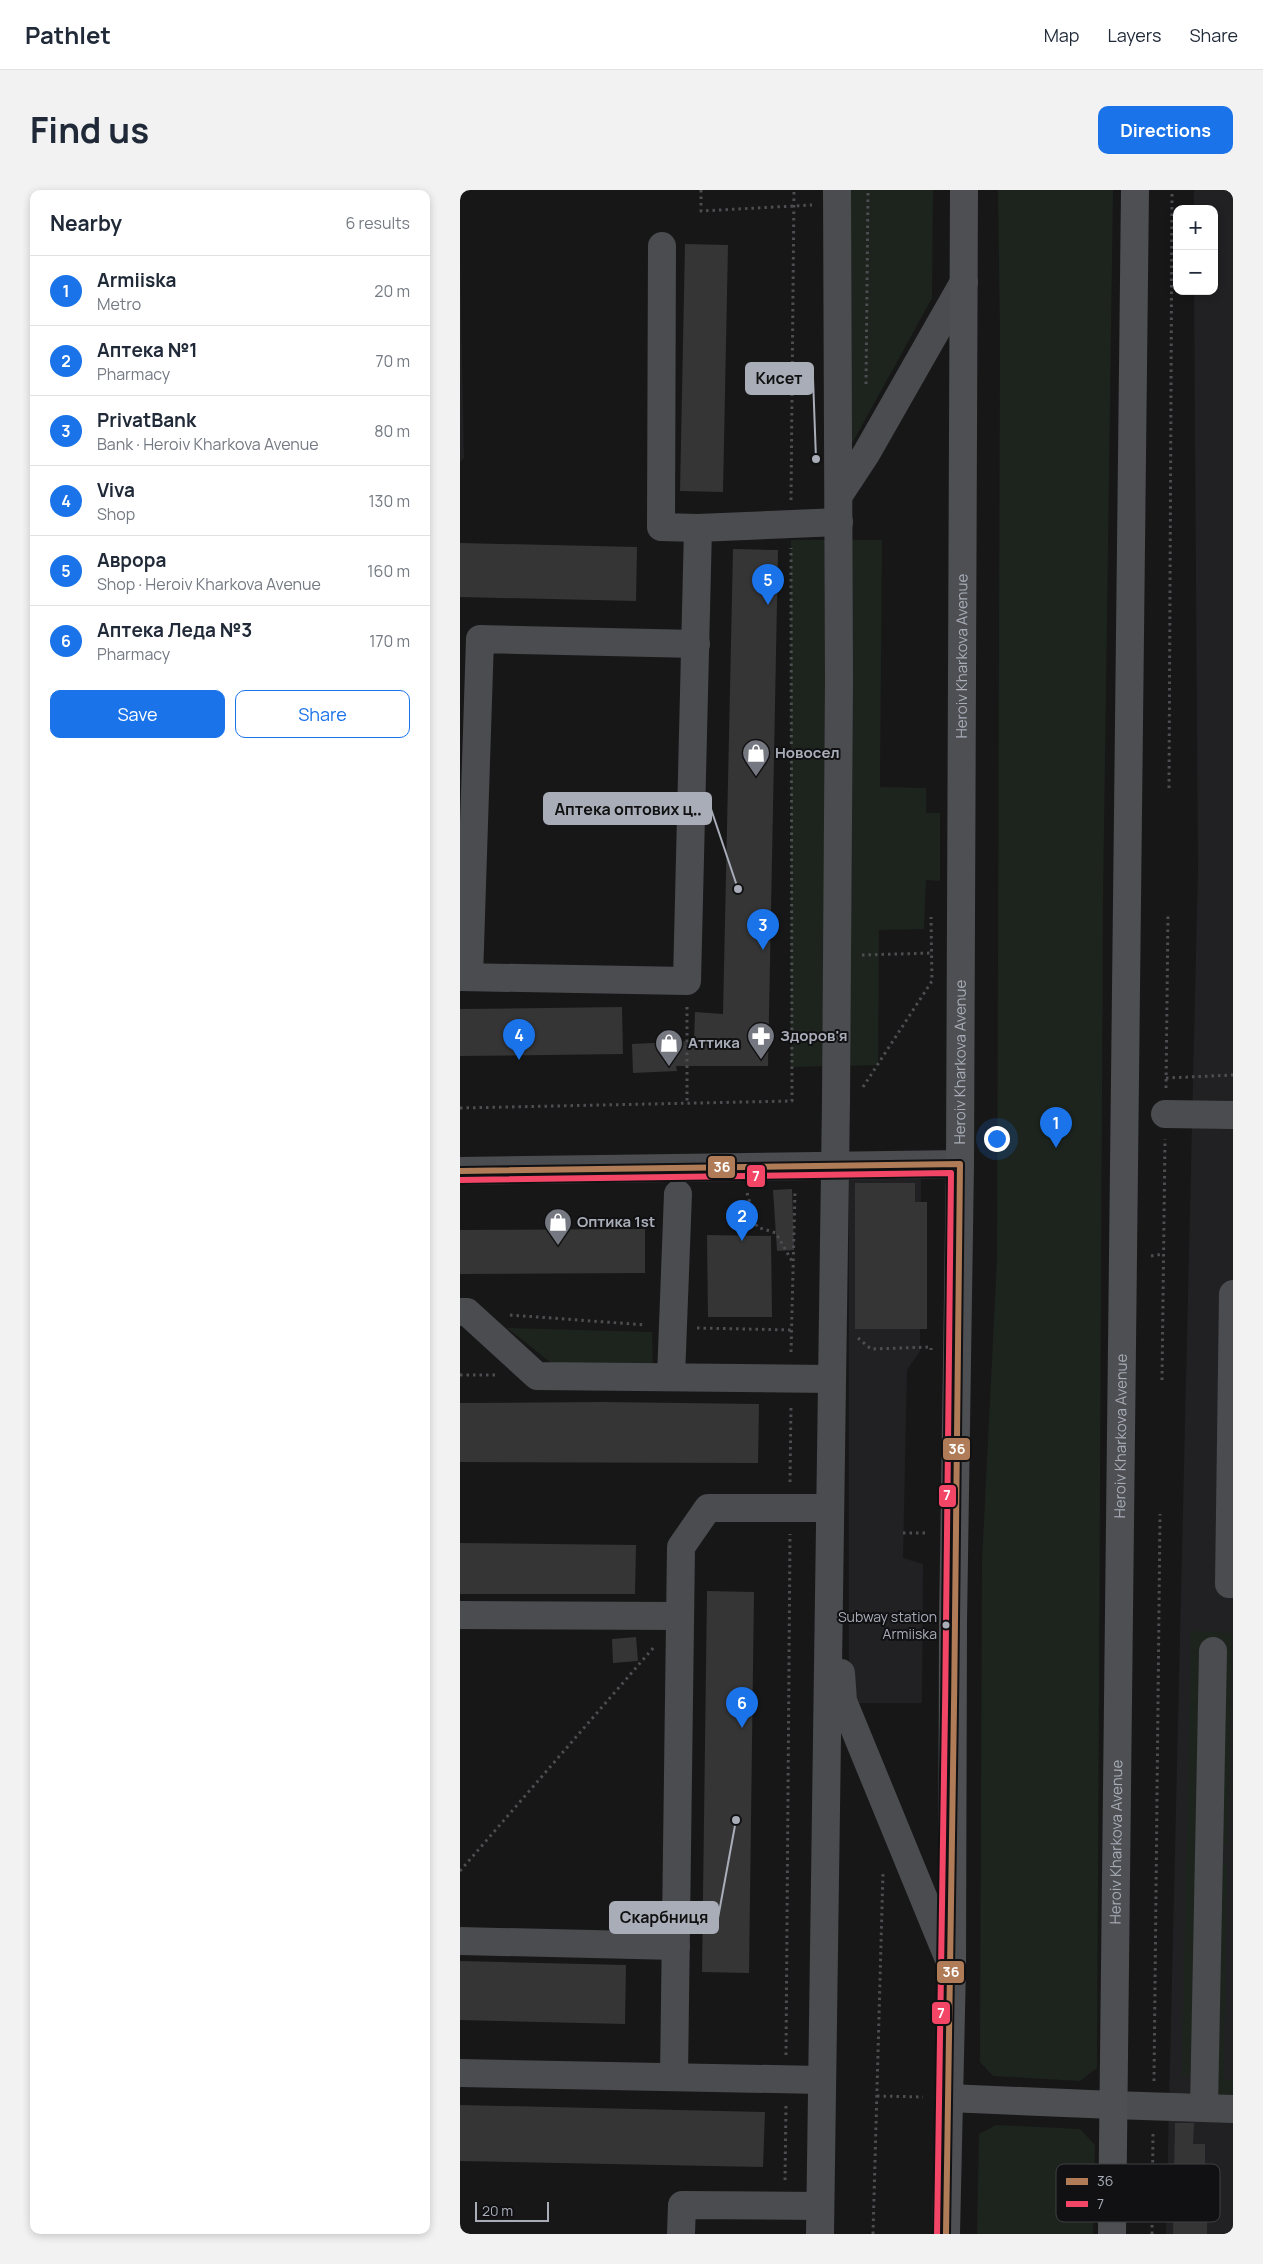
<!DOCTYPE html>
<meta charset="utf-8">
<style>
body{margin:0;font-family:Manrope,sans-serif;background:#f2f2f3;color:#1f2937}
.controls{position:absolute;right:15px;top:15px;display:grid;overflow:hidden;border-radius:10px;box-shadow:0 2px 8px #0003}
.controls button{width:45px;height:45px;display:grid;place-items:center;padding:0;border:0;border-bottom:1px solid #e0e1e3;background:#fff;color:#1f2937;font:25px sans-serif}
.scale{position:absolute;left:15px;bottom:12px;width:74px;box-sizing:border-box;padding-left:5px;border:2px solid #a8adb8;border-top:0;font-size:14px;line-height:18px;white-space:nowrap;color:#a8adb8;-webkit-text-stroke:4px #111113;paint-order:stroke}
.you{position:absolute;left:536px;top:948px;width:18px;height:18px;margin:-12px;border:4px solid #fff;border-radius:50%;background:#1a73e8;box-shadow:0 0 0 8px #1a73e833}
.badge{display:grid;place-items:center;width:32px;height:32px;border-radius:50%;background:#1a73e8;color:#fff;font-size:16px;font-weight:700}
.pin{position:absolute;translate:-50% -41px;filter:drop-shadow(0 1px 2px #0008)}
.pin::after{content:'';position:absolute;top:26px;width:18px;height:15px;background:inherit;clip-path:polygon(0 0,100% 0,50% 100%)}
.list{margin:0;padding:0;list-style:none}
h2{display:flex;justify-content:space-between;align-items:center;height:65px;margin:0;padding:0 20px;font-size:21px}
h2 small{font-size:16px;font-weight:400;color:#747a83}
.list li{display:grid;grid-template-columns:32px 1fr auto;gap:15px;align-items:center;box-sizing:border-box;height:70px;padding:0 20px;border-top:1px solid #e0e1e3}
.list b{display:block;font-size:19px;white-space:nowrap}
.list p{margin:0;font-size:16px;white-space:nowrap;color:#747a83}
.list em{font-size:16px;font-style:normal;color:#747a83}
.actions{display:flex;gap:10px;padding:15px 20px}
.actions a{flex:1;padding:11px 0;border:1px solid #1a73e8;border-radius:10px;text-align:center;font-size:18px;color:#1a73e8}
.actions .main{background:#1a73e8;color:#fff}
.map{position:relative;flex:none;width:773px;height:2044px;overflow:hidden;border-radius:10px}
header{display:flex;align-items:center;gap:30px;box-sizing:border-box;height:70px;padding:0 25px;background:#fff;border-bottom:1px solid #e0e1e3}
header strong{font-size:24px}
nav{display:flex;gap:28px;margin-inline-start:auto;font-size:18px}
.intro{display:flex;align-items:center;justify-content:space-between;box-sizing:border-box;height:120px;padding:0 30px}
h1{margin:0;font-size:35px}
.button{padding:12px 22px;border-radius:10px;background:#1a73e8;color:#fff;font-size:18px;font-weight:700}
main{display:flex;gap:30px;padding:0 30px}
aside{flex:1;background:#fff;border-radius:10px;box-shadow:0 2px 8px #0003}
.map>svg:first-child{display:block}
.built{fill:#212123}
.green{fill:#1d241e}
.building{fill:#353536}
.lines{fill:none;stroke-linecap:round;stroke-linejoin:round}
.path{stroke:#4d4e52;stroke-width:3;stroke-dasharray:2.5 4;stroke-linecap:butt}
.minor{stroke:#4b4c50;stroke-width:28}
.major{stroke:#4d4f52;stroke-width:28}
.bus-1-casing{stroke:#111113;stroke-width:10}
.bus-2-casing{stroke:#111113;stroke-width:10}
.bus-1{stroke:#b07c57;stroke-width:6}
.bus-2{stroke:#f34667;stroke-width:6}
.bus-dot{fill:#a8adb8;stroke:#111113;stroke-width:2}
.labels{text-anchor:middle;stroke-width:4;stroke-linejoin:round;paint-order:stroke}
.bus-label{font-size:14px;fill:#a8adb8;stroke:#111113;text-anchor:end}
.street-label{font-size:15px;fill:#a8adb8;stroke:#111113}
.poi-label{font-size:15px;font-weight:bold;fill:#a8adb8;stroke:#111113;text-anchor:start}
.key{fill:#111113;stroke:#3e4045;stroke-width:1}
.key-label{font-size:14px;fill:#a8adb8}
.leader{fill:none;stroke:#a8adb8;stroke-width:2}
.callout-dot{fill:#a8adb8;stroke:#111113;stroke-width:2}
.callout{fill:#a8adb8;stroke:#a8adb8;stroke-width:2}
.callout-label{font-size:16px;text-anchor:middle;font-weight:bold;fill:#111}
.line-badge{stroke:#111113;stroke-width:2}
.badge-label{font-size:14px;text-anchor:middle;font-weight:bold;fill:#fff}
</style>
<header>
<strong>Pathlet</strong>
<nav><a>Map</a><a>Layers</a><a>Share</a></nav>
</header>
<div class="intro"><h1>Find us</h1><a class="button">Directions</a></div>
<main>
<aside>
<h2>Nearby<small>6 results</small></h2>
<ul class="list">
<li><span class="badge">1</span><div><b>Armiiska</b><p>Metro</p></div><em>20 m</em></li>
<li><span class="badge">2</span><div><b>Аптека №1</b><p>Pharmacy</p></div><em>70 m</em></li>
<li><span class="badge">3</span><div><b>PrivatBank</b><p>Bank · Heroiv Kharkova Avenue</p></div><em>80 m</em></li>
<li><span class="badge">4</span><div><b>Viva</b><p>Shop</p></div><em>130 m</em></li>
<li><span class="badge">5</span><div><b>Аврора</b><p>Shop · Heroiv Kharkova Avenue</p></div><em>160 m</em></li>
<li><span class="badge">6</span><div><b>Аптека Леда №3</b><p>Pharmacy</p></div><em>170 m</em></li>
</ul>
<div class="actions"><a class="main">Save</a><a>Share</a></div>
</aside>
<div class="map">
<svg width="773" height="2044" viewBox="0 0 773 2044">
<rect width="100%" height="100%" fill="#171717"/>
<g class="built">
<path d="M 734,0 L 773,0 L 773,2044 L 706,2044 L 738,679 L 734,101 L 754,101 L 754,19 L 734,19 Z"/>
<path d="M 0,66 L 4,268 L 0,272 Z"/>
<path d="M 389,985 L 461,985 L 460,1161 L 447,1180 L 443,1368 L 463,1374 L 462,1513 L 389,1513 Z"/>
</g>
<g class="green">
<path d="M 388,0 L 473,0 L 472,108 L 389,259 Z"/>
<path d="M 538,0 L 653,0 L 643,710 L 637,1878 L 620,1891 L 533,1886 L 520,1872 L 522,1372 L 537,1069 L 540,146 Z"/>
<path d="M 331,350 L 422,350 L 420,597 L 466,598 L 466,623 L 480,623 L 480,691 L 466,690 L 464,739 L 419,740 L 418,875 L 331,877 Z"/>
<path d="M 47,1138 L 192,1142 L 193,1179 L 95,1176 Z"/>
<path d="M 731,1441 L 772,1443 L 767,1656 L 754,1655 L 737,1887 L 722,1886 Z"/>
<path d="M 752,1672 L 767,1673 L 764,1889 L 773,1890 L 773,1909 L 753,1908 Z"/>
<path d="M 536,1935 L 620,1939 L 635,1955 L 633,2044 L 517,2044 L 519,1944 Z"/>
</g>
<g class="building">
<path d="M 225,54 L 268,55 L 263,302 L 220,301 Z"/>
<path d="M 0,353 L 177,357 L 176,411 L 0,407 Z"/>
<path d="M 273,359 L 318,360 L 308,876 L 216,876 L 217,881 L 173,883 L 172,854 L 234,851 L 235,822 L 263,824 Z"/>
<path d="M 162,817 L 163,864 L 0,866 L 0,819 Z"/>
<path d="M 395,993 L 455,993 L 455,1012 L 467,1012 L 467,1139 L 395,1139 Z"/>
<path d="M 332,999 L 334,1060 L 317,1061 L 313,1000 Z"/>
<path d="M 185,1039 L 185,1083 L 0,1084 L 0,1040 Z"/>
<path d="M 247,1045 L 311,1046 L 312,1127 L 248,1127 Z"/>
<path d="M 142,1212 L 299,1214 L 298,1273 L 0,1272 L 0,1213 Z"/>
<path d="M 0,1353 L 176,1355 L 175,1404 L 0,1404 Z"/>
<path d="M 247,1401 L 294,1402 L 289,1783 L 242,1782 Z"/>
<path d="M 176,1447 L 178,1471 L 153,1473 L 152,1449 Z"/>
<path d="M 0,1771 L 166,1775 L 165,1834 L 0,1830 Z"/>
<path d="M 0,1915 L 305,1922 L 303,1977 L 0,1971 Z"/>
<path d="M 715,1933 L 734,1933 L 733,1954 L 745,1954 L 745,1979 L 748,1979 L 747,2044 L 713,2044 Z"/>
</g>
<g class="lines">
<g class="path">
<path d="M 241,0 L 241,21 L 352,15"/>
<path d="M 406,194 L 408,0"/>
<path d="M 331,310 L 334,0"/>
<path d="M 709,598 L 712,0"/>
<path d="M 402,765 L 472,763"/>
<path d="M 227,817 L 227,913"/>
<path d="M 706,888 L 773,885"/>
<path d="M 403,897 L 472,791 L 471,727"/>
<path d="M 706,898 L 708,723"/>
<path d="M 0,918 L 332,911 L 331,358"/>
<path d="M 287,1003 L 297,1037 L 316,1043 L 333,1073"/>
<path d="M 691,1066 L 703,1064"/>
<path d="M 50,1125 L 186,1135"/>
<path d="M 237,1138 L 332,1140"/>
<path d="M 398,1148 L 411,1159 L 471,1157 L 471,1160"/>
<path d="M 331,1162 L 335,1001"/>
<path d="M 0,1185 L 37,1185"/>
<path d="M 702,1190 L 705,949"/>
<path d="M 330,1292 L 331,1214"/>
<path d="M 443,1343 L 469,1343"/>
<path d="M 0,1681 L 194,1457"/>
<path d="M 326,1865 L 330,1344"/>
<path d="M 694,1891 L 700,1324"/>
<path d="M 417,1906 L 463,1907"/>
<path d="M 325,1990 L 326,1914"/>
<path d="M 413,2044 L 423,1682"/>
<path d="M 692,2044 L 693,1942"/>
</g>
<g class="minor">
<path d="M 202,56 L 201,337 L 238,338"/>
<path d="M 379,305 L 406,264 L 504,92"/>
<path d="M 0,787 L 227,791 L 238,338 L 379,332"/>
<path d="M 9,787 L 20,449 L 236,454"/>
<path d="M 705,924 L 773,925"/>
<path d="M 0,981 L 500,974"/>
<path d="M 773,1104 L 769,1394 L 773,1394"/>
<path d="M 0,1122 L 7,1122 L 77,1186 L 371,1189"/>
<path d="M 211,1187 L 218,1004"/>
<path d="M 0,1425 L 220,1426"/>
<path d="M 381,1483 L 383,1511 L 492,1777"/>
<path d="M 0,1751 L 216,1756"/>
<path d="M 0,1883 L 362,1890"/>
<path d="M 214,1887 L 221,1357 L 248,1318 L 370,1318"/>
<path d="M 653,1915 L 773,1919"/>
<path d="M 744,1918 L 753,1461"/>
<path d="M 221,2044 L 222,2015 L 360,2016"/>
<path d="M 360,2044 L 376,910 L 379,490 L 377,0"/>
</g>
<g class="major">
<path d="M 488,1908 L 653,1915"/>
<path id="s1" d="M 486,2044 L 492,1777 L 493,1434 L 500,974 L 504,0"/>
<path id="s2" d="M 652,2044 L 675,0"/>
</g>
<g class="bus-1-casing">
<path id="bus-1" d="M 0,981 L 500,974 C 495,1331 494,1687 486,2044"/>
</g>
<g class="bus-2-casing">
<path id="bus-2" d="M 0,990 L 491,983 C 486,1337 485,1690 477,2044"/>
</g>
<use href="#bus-1" class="bus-1"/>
<use href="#bus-2" class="bus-2"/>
</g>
<defs>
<g id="shop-pin" transform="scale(1.4375)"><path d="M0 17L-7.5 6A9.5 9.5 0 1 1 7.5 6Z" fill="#757880" stroke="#111113"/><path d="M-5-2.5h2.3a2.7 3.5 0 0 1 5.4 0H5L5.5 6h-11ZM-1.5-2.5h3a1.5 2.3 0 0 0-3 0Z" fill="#fff"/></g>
<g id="pharmacy-pin" transform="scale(1.4375)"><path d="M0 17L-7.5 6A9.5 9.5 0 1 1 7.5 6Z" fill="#757880" stroke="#111113"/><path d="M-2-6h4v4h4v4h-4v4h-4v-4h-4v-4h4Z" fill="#fff"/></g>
</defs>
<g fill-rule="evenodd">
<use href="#shop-pin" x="296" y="563"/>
<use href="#pharmacy-pin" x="301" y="846"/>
<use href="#shop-pin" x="209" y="853"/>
<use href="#shop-pin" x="98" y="1032"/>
</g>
<circle class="bus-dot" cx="486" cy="1435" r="4.5"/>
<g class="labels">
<g class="bus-label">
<text x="477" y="1432">Subway station<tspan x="477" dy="17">Armiiska</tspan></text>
</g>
<g class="street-label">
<text dy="5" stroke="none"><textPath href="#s1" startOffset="1578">Heroiv Kharkova Avenue</textPath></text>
<text dy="5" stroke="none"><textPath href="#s1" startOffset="1172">Heroiv Kharkova Avenue</textPath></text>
<text dy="5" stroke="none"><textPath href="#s2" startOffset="798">Heroiv Kharkova Avenue</textPath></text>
<text dy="5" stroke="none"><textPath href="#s2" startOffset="392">Heroiv Kharkova Avenue</textPath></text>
</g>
<g class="poi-label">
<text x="315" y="568">Новосел</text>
<text x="320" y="851">Здоров'я</text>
<text x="228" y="858">Аттика</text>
<text x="117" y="1037">Оптика 1st</text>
</g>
</g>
<rect x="596" y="1974" width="164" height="58" rx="8" class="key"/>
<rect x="606" y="1988" width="22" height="7" fill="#b07c57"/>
<rect x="606" y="2011" width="22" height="6" fill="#f34667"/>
<g class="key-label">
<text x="637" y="1996">36</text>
<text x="637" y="2019">7</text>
</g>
<path class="leader" d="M356 269L353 188M278 699L251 619M276 1630L258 1728"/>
<g class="callout-dot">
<circle cx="356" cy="269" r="5"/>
<circle cx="278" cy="699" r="5"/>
<circle cx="276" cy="1630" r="5"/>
</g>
<g class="callout">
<rect x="286" y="173" width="67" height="31" rx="5"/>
<rect x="84" y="603" width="167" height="31" rx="5"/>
<rect x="150" y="1712" width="108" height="31" rx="5"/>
</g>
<g class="callout-label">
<text x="319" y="194">Кисет</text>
<text x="168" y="625">Аптека оптових ц‥</text>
<text x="204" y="1733">Скарбниця</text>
</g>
<g class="line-badge">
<rect x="247" y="965" width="29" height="24" rx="5" fill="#b07c57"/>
<rect x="286" y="974" width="20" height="24" rx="5" fill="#f34667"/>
<rect x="482" y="1247" width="29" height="24" rx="5" fill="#b07c57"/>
<rect x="478" y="1294" width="19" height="24" rx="5" fill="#f34667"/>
<rect x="476" y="1770" width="29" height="24" rx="5" fill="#b07c57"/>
<rect x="471" y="1811" width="20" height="24" rx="5" fill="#f34667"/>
</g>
<g class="badge-label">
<text x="262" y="982">36</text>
<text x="296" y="991">7</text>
<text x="497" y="1264">36</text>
<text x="487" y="1310">7</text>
<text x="491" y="1787">36</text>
<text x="481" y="1828">7</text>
</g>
</svg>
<div class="controls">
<button>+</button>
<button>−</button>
</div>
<div class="scale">20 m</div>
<div class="you"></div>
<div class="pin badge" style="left:596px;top:958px">1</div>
<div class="pin badge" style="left:282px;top:1051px">2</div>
<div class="pin badge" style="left:303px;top:760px">3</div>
<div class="pin badge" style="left:59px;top:870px">4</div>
<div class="pin badge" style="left:308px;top:415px">5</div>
<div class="pin badge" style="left:282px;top:1538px">6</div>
</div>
</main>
